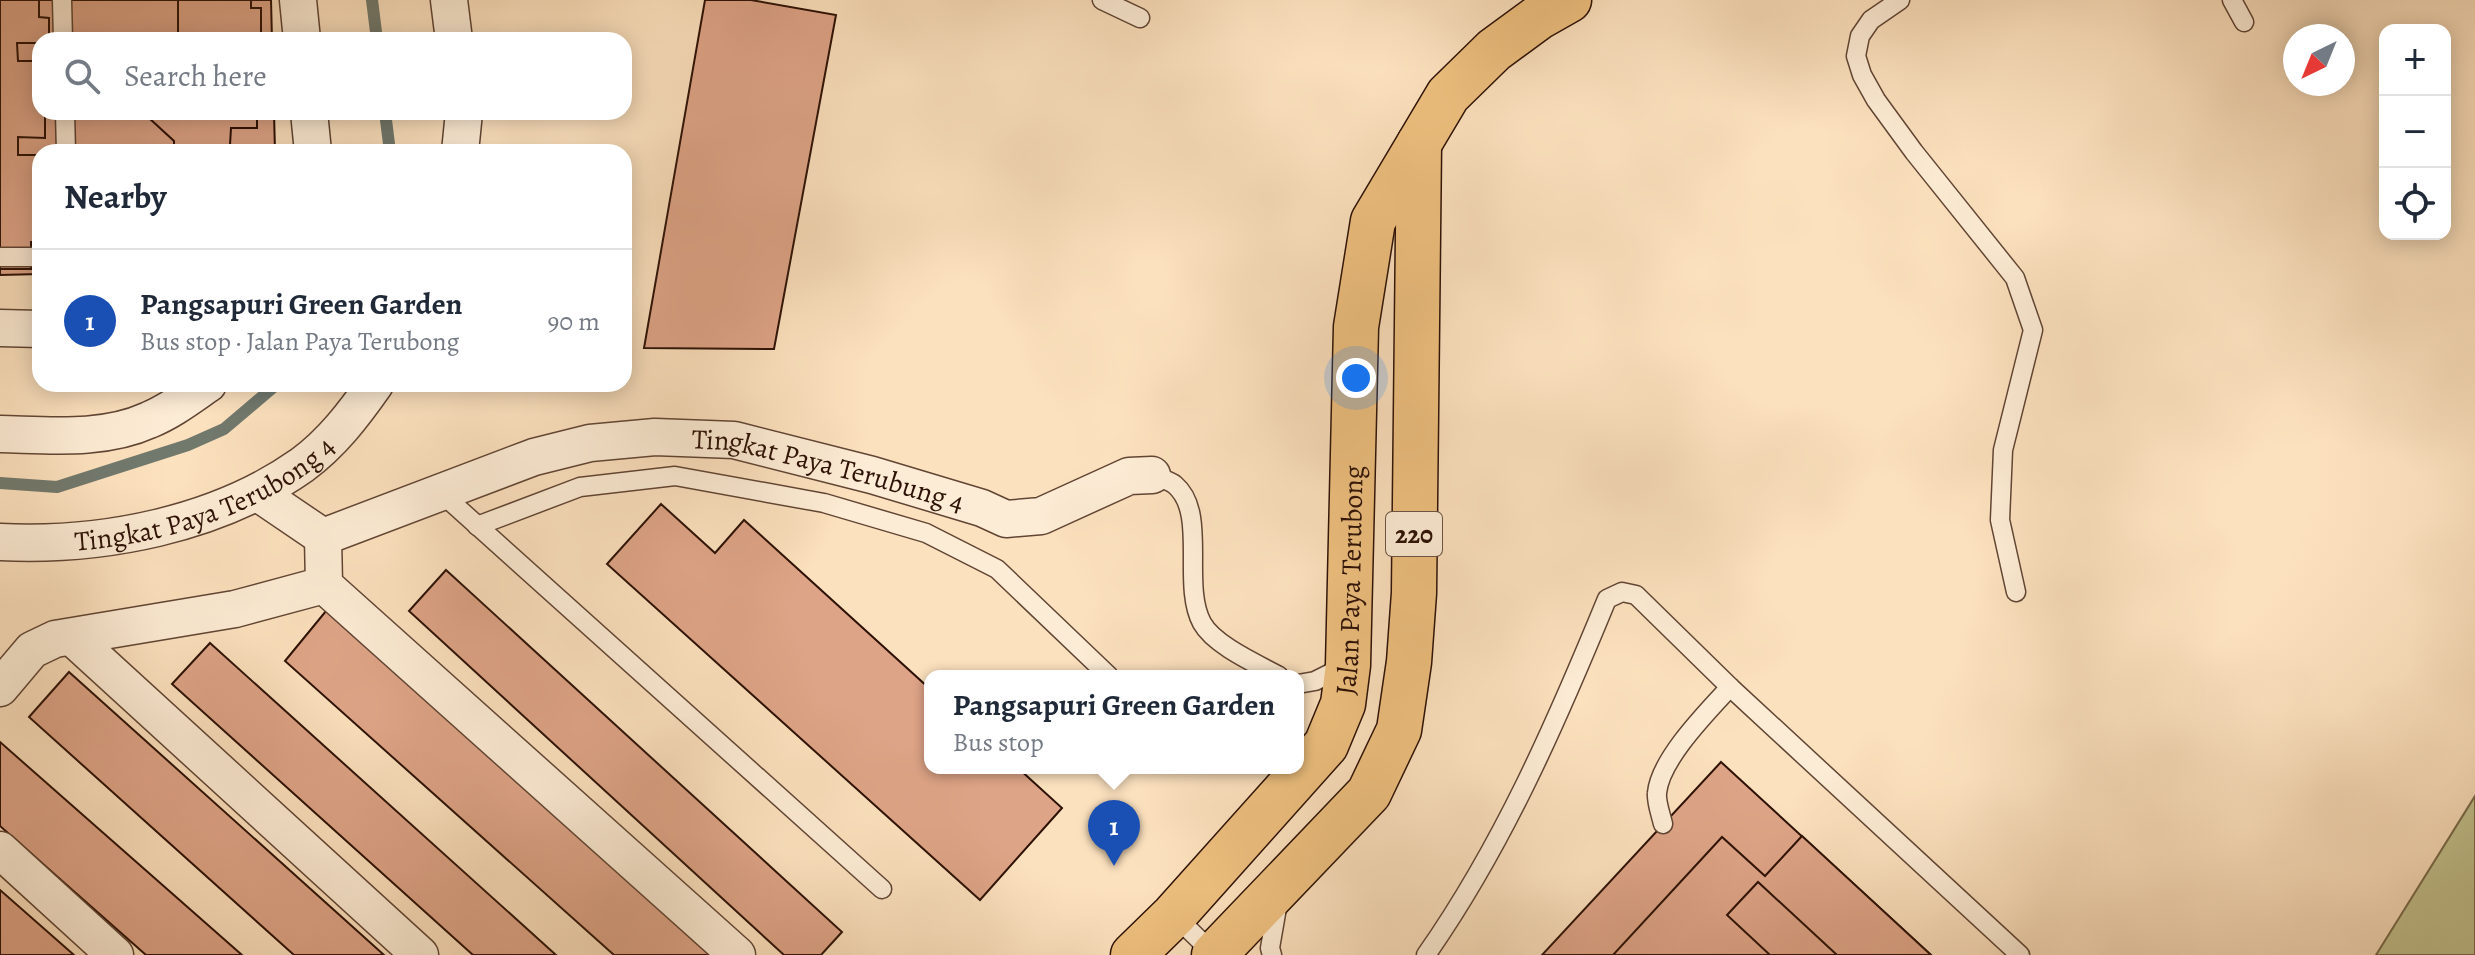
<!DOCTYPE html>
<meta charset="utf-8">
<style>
body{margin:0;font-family:Alegreya,serif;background:#f2f2f3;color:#1f2937}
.controls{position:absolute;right:24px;top:24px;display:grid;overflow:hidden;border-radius:16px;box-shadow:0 4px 20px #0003}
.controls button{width:72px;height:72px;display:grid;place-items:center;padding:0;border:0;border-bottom:2px solid #e0e1e3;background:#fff;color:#1f2937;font:40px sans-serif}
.compass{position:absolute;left:2283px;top:24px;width:72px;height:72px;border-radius:50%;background:#fff;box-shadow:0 4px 20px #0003;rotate:223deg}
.you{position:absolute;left:1356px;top:378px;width:28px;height:28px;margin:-20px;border:6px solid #fff;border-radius:50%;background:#1a73e8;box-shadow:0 0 0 12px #1a73e833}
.badge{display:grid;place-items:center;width:52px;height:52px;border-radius:50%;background:#b45309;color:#fff;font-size:26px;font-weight:700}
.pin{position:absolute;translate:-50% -66px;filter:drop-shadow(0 2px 4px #0008)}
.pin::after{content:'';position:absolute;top:42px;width:28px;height:24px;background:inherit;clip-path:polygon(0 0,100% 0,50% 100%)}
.popup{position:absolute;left:924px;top:670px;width:380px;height:104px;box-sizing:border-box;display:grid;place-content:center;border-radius:16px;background:#fff;filter:drop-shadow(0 2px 6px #0005);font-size:26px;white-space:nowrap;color:#747a83}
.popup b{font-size:30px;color:#1f2937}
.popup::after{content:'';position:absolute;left:50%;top:100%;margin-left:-16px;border:16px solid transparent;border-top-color:#fff}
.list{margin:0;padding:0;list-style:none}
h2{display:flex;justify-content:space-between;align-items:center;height:104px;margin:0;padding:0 32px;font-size:34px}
h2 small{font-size:26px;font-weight:400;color:#747a83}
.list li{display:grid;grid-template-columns:52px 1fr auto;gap:24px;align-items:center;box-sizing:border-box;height:144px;padding:0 32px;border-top:2px solid #e0e1e3}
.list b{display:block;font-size:30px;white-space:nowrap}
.list p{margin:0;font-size:26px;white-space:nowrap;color:#747a83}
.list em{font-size:26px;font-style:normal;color:#747a83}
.icon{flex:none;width:44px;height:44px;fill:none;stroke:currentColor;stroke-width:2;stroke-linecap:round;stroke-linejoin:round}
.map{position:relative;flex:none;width:2475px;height:955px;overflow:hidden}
.search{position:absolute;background:#fff;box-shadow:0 4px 20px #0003;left:32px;top:32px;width:600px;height:88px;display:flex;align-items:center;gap:20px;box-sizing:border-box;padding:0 28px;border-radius:24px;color:#747a83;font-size:30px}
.panel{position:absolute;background:#fff;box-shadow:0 4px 20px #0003;left:32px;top:144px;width:600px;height:248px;border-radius:24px}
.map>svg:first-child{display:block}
.green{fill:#c2c28f;stroke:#786a4a;stroke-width:2}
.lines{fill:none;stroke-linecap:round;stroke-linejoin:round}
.stream{stroke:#71796d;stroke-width:12}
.building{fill:#dea487;stroke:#2d1106;stroke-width:2}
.lane-casing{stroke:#614534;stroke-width:21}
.street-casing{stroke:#614534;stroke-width:39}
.primary-casing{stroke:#2d1106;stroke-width:47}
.lane{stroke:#fdecd5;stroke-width:18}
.street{stroke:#fdecd5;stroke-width:36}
.primary{stroke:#eec07f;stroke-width:44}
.labels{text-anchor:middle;stroke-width:6;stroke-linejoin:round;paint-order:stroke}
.shield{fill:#fdecd5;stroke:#6b5344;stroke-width:2}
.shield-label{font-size:26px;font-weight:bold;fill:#2d1106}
.street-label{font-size:28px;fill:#2d1106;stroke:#fdecd5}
</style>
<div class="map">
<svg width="2475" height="955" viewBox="0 0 2475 955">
<rect width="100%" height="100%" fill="#fce1be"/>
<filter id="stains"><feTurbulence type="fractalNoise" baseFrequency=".0025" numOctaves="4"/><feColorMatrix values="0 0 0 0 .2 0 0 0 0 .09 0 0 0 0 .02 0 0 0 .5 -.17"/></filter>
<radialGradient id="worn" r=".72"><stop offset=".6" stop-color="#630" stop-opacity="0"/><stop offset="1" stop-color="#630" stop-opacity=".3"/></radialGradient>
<path class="green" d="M 2475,796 L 2475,955 L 2376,955 Z"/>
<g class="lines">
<g class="stream">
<path d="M 372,0 L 377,40"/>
<path d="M 385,112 L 390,152"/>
<path d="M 0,483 L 57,487 L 188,445 L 224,429 L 277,384"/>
</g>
</g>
<g class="building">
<path d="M 0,0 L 271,0 L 272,40 L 40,40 L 40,112 L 274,112 L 275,152 L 40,152 L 40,274 L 0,275 Z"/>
<path d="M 0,0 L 39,0 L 39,17 L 49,18 L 49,40 L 40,40 L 40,43 L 17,43 L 18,61 L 40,61 L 40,112 L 45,112 L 45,138 L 18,137 L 18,155 L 40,155 L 40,180 L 36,180 L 36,214 L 40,214 L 40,242 L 31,242 L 31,269 L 0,269 Z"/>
<path d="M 178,0 L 251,0 L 251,8 L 261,8 L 261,33 L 230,33 L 230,40 L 178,40 Z"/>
<path d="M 705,0 L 751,0 L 836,15 L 774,349 L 644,348 Z"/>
<path d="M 138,112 L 257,112 L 257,128 L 231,128 L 230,145 L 259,146 L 259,152 L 174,152 L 174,141 L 149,118 L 138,118 Z"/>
<path d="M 661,504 L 715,553 L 744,520 L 930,689 L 930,768 L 1018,768 L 1062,808 L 980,900 L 607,564 Z"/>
<path d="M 446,570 L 842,932 L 821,955 L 784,955 L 409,611 Z"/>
<path d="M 326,611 L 712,955 L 614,955 L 285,661 Z"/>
<path d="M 210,643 L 556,955 L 473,955 L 172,684 Z"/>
<path d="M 69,672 L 384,955 L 294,955 L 29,717 Z"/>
<path d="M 0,742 L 242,955 L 146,955 L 0,826 Z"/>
<path d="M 1721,762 L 1931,955 L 1542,955 Z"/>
<path d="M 1802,836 L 1931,955 L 1837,955 L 1758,882 L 1727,915 L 1770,955 L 1613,955 L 1722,837 L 1765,876 Z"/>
<path d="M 0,890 L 74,955 L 0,955 Z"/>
</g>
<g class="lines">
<g class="lane-casing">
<g id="lane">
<path d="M 62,0 L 63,40"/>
<path d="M 1102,0 L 1140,18"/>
<path d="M 1900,0 L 1871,20 L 1860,36 L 1856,56 L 1862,75 L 1876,100 L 1914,152 L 2015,278 L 2033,330 L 2003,450 L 2000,520 L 2016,592"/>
<path d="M 2232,0 L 2244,22"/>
<path d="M 65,112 L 66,152"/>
<path d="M 0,257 L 40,257"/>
<path d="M 1152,475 C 1158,478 1169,480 1175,485 C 1208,513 1181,584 1202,623 C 1214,645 1257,664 1279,676"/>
<path d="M 440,492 L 882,889"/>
<path d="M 477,526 L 580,487 L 675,476 L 824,503 L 926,533 L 997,569 L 1109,676"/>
<path d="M 1298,684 L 1315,681 L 1343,667"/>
<path d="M 1663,824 C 1661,815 1656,802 1657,793 C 1660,759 1708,711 1730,687"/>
<path d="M 1174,915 L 1215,955"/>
<path d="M 1272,955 L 1270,948 L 1278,902"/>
<path d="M 1426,955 C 1503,845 1556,723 1607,599 L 1622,592 L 1636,595 L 1730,687 L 2020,955"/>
</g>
</g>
<g class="street-casing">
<g id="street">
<path d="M 298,0 L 302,40"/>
<path d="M 449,0 L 454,40"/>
<path d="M 309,112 L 313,152"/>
<path d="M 460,152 L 464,112"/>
<path d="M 0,328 L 40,329"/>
<path d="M 0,434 C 49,435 103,441 149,420 C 171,411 189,397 208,384"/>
<path id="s1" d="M 258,493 L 323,537 L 534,457 L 590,443 L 655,437 L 734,440 L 872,475 L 982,508 L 1006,519 L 1041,516 L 1129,476 L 1152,475"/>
<path d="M 323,537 L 324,585 L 737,955"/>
<path id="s2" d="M 0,542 C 102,547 217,525 302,465 C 332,443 354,414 375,384"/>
<path d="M 72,637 L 420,955"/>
<path d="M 0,688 L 32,650 L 55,639 L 235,609 L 324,585"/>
<path d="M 0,850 L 115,955"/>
</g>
</g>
<g class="primary-casing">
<g id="primary">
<path id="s3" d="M 1133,955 L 1174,915 L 1326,745 L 1343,704 L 1348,665 L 1356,327 L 1373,221 L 1448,95 L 1494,50 L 1539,17 L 1569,0"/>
<path d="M 1214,955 L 1369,793 L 1399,730 L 1409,662 L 1414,593 L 1419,144"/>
</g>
</g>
<use href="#lane" class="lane"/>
<use href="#street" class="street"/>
<use href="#primary" class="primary"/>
</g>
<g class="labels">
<rect class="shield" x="1386" y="512" width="56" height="44" rx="6"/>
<g class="shield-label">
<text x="1414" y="543">220</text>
</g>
<g class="street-label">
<text dy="10" stroke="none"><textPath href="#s1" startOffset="604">Tingkat Paya Terubung 4</textPath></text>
<text dy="10" stroke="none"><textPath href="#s2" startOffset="214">Tingkat Paya Terubong 4</textPath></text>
<text dy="10" stroke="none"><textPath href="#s3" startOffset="454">Jalan Paya Terubong</textPath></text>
</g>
</g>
<rect width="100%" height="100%" filter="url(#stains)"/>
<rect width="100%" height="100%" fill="url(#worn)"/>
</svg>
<div class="controls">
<button>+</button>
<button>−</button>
<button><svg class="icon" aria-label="locate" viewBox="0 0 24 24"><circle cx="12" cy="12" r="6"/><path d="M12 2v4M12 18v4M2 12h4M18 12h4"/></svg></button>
</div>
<svg class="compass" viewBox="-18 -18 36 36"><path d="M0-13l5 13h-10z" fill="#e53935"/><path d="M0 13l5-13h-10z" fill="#747a83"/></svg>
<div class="you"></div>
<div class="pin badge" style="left:1114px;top:866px;background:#1a4fb4">1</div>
<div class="popup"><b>Pangsapuri Green Garden</b>Bus stop</div>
<div class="search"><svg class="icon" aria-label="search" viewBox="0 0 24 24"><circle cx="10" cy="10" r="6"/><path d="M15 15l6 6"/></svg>Search here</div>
<section class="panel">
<h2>Nearby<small></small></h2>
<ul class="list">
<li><span class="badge" style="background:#1a4fb4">1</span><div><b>Pangsapuri Green Garden</b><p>Bus stop · Jalan Paya Terubong</p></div><em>90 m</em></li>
</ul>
</section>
</div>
